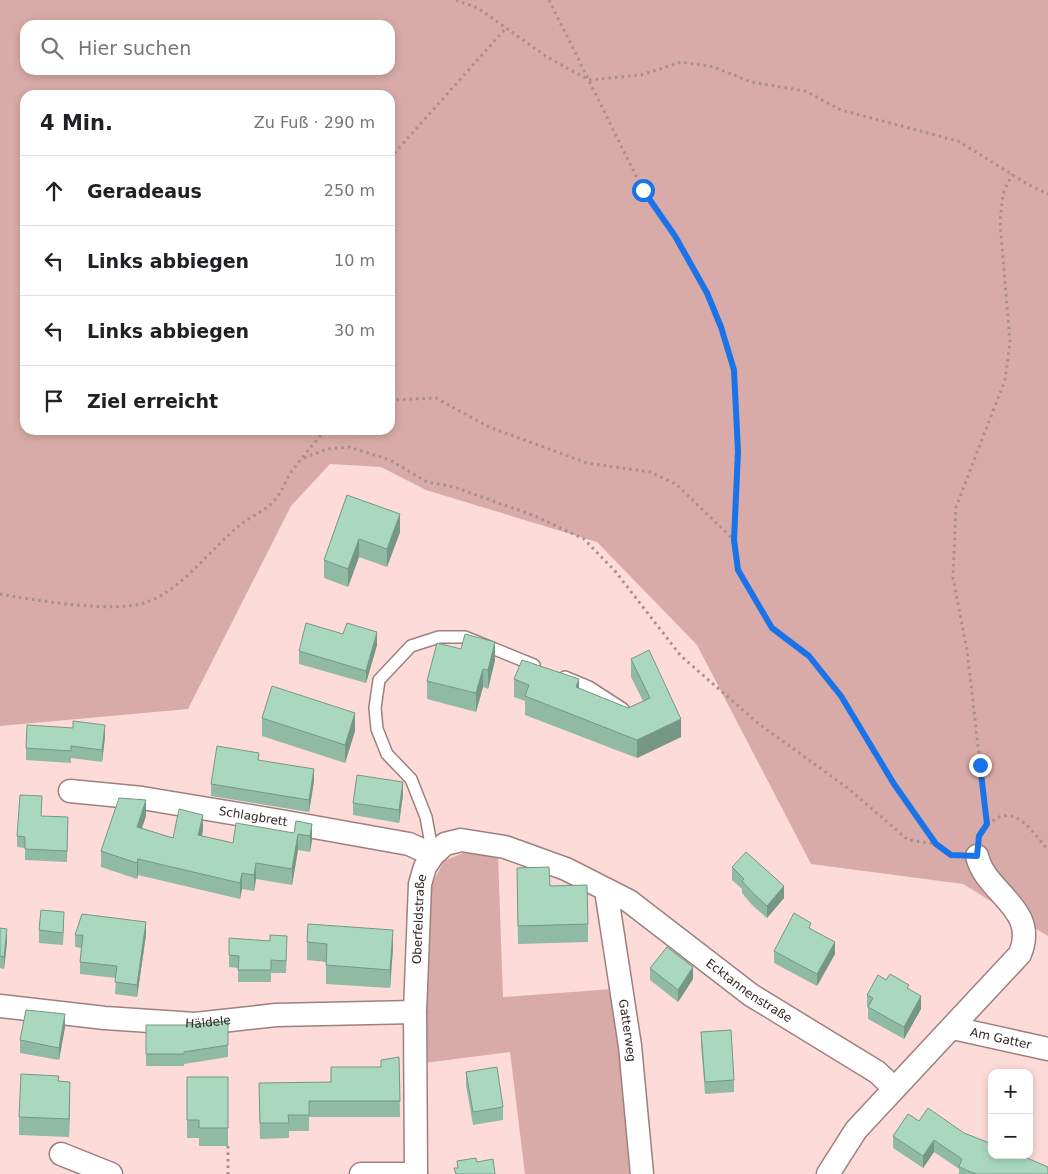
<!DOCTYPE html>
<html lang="de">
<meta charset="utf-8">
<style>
body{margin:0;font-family:"DejaVu Sans",sans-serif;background:#f6f6f6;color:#202124}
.controls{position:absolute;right:15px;bottom:15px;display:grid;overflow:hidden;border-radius:10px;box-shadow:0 2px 8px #0003}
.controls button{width:45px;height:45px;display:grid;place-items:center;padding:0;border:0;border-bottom:1px solid #e0e0e0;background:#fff;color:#202124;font:25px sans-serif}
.stop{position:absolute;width:15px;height:15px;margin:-11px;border:4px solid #1a73e8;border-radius:50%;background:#fff}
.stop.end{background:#1a73e8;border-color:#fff;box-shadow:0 1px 5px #0008}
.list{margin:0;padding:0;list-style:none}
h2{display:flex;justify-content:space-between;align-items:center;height:65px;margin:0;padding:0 20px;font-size:21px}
h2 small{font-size:16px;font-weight:400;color:#757577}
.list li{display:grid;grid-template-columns:32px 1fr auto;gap:15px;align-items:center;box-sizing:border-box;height:70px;padding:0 20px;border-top:1px solid #e0e0e0}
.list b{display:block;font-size:19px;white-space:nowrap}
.list em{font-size:16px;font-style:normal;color:#757577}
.icon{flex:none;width:28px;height:28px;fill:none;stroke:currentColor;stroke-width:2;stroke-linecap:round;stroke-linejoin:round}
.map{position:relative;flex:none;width:1048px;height:1174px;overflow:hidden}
.search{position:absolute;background:#fff;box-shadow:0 2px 8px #0003;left:20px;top:20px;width:375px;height:55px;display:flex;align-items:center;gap:12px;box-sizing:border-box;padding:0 18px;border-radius:15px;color:#757577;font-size:19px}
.panel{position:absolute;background:#fff;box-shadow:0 2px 8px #0003;left:20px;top:90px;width:375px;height:345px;border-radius:15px}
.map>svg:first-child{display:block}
.green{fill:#d8aba8;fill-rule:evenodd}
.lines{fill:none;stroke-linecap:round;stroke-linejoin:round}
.service-casing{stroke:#9e807e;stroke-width:14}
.minor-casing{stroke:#9e807e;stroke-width:25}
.path{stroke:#a88f8d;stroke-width:3;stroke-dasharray:2.5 4;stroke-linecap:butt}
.service{stroke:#fff;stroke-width:11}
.minor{stroke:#fff;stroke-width:22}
.wall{fill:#91baa4}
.shaded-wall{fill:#769786}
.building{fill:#a9d8bf;stroke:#769786}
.route{stroke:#1a73e8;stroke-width:6}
.labels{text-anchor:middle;stroke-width:4.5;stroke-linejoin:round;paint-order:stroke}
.street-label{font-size:12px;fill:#2f2322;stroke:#fddbd8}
</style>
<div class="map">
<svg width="1048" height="1174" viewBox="0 0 1048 1174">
<rect width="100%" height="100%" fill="#fddbd8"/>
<g class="green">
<path d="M 0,0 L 1048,0 L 1048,936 L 963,884 L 811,864 L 697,645 L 597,542 L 426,490 L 381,467 L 330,464 L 291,506 L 188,709 L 0,726 ZM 25,25 L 390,25 L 390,70 L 25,70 ZM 25,95 L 390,95 L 390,430 L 25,430 Z"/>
<path d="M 463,853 L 498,855 L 503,997 L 613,989 L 633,1174 L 525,1174 L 510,1052 L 424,1063 L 425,907 L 433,882 L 444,861 Z"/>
</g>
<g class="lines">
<g class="service-casing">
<g id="service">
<path d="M 565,677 L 589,687 L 623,709"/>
<path d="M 433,855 L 426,817 L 411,779 L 387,754 L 377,729 L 375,708 L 379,680 L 411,646 L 439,637 L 465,637 L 534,665"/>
</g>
</g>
<g class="minor-casing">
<g id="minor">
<path id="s1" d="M 70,791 L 142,798 L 286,822 L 409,844 L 433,855"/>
<path id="s2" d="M 606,890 L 630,1046 L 642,1174"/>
<path id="s3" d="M 0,1006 L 105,1018 L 195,1024 L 276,1015 L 415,1012"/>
<path id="s4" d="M 953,1028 L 1048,1049"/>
<path d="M 61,1154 L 111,1174"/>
<path d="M 361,1174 L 416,1174"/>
<path id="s5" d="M 416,1174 L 415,1012 L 420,884 L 425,867 L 433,855 L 445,844 L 461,840 L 505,847 L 566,869 L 629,901 L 751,995 L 877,1072 L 894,1088"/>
<path d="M 828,1174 L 856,1130 L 1020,954 C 1039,908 986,894 977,856"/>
</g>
</g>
<g class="path">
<path d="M 456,0 L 478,8 L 547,57 L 589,80 L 641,75 L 681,62 L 714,67 L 751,82 L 805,91 L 841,110 L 958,141 L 1029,185 L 1048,194"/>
<path d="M 549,0 L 643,190 L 675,236 L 707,293 L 721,327 L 734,369 L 737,411 L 734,540 L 737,570 L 772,629 L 809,656 L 841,696 L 894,784 L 936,844 L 951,855 L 958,855"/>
<path d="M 390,158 L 506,28"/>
<path d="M 390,400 L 436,398 L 489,427 L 587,463 L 650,472 L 676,484 L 734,540"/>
<path d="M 304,458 L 327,449 L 349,447 L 390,460 L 427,482 L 454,487 L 535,516 L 584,539 L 615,571 L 681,656 L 759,724 L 849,789 L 908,840 L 935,844"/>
<path d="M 0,594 C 34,600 115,614 147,602 C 182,590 211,548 240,525 C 251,516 265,511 274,501 C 282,492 285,481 292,471 C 302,457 314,444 325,430"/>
<path d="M 987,824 L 967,650 L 953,578 L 956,507 L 1005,380 L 1010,342 L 1000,222 L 1003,194 L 1012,174"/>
<path d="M 979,835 C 1008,796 1026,823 1048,850"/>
<path d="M 228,1146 L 228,1174"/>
</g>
<use href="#service" class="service"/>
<use href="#minor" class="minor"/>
</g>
<g class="wall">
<path d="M 347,495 L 400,532 L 387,567 L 359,557 L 348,587 L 324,578 L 324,560 Z"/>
<path d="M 343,634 L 377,645 L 366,683 L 299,664 L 299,651 Z"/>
<path d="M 631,659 L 681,737 L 637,758 L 525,715 L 525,701 L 514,697 L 514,679 L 579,688 L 628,708 L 643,701 L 631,677 Z"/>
<path d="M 495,660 L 488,689 L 483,687 L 476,712 L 427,699 L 427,681 Z"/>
<path d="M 262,718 L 355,731 L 345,763 L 262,736 Z"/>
<path d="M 73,728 L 105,737 L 102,762 L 71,758 L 71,763 L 26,760 L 26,748 Z"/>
<path d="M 314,781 L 309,812 L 211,796 L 211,784 Z"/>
<path d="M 403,795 L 399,823 L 353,815 L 353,803 Z"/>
<path d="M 42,816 L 68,828 L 67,862 L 25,860 L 25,848 L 17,847 L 17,836 Z"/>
<path d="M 146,816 L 142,828 L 173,838 L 203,830 L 202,836 L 233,843 L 294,833 L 312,824 L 312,840 L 310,852 L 298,850 L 292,885 L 256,879 L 254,891 L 242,889 L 240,899 L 138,875 L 137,879 L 101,867 L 101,851 Z"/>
<path d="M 732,867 L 784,898 L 767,918 L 752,905 L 742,893 L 742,889 L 732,880 Z"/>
<path d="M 517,868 L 550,886 L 588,924 L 588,942 L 518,944 Z"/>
<path d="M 64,925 L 63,945 L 39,943 L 39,930 Z"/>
<path d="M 0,928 L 7,942 L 4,969 L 0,968 Z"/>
<path d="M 811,930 L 835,954 L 817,986 L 774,963 L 774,951 Z"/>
<path d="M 75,935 L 146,935 L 137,997 L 115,994 L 116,978 L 80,974 L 80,962 L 81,948 L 75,947 Z"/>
<path d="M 307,942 L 393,948 L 390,988 L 326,984 L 326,962 L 307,960 Z"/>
<path d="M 287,949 L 286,973 L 271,973 L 271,982 L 238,982 L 238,968 L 229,967 L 229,955 Z"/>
<path d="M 650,968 L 693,979 L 678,1002 L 650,980 Z"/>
<path d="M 886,980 L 909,990 L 921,1009 L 904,1039 L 868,1019 L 868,1008 L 867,1007 L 867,995 Z"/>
<path d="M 228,1021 L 228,1057 L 184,1064 L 184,1066 L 146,1066 L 146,1025 L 188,1025 Z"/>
<path d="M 65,1027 L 59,1060 L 20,1053 L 20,1040 Z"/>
<path d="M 701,1032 L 734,1080 L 734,1092 L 705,1094 L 701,1045 Z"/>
<path d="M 399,1057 L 400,1117 L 309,1117 L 309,1131 L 289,1131 L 289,1138 L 260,1139 L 259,1099 L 331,1082 L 381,1067 Z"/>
<path d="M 466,1072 L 503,1107 L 503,1120 L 473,1125 L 466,1085 Z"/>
<path d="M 187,1077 L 228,1077 L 228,1146 L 199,1146 L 199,1138 L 187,1138 Z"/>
<path d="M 59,1081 L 70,1100 L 69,1137 L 19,1135 L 19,1117 Z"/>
<path d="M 919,1121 L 964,1133 L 1048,1174 L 959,1174 L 959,1169 L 934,1152 L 923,1168 L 893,1148 L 893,1136 Z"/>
</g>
<g class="shaded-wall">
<path d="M 400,514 L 400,532 L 387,567 L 387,549 Z"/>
<path d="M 359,539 L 359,557 L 348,587 L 348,569 Z"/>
<path d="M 377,632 L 377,645 L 366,683 L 366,671 Z"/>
<path d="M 495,642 L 495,660 L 488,689 L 488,670 Z"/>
<path d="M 483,669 L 483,687 L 476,712 L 476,693 Z"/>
<path d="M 579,679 L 579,698 L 576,687 Z"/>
<path d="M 355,713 L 355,731 L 345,763 L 345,745 Z"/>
<path d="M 681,719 L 681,737 L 637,758 L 637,740 Z"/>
<path d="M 105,725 L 105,737 L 102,762 L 102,750 Z"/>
<path d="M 314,769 L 314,781 L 309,812 L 309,800 Z"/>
<path d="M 403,782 L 403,795 L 399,823 L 399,810 Z"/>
<path d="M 146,800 L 146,816 L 137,843 L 137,827 Z"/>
<path d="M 203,815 L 203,830 L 198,851 L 198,835 Z"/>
<path d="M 312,824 L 312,840 L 310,852 L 310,836 Z"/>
<path d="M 298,834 L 298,850 L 292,885 L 292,869 Z"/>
<path d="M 138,859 L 138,875 L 137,879 L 137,863 Z"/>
<path d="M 256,863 L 256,879 L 254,891 L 254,875 Z"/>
<path d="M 242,873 L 242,889 L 240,899 L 240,883 Z"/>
<path d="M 784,886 L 784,898 L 767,918 L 767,906 Z"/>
<path d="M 146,922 L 146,935 L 137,997 L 137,985 Z"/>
<path d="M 7,929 L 7,942 L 4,969 L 4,957 Z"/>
<path d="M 393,930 L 393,948 L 390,988 L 390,970 Z"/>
<path d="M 835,942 L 835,954 L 817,986 L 817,974 Z"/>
<path d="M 693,967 L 693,979 L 678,1002 L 678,990 Z"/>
<path d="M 921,996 L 921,1009 L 904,1039 L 904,1027 Z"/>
<path d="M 65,1014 L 65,1027 L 59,1060 L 59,1048 Z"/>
<path d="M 70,1082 L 70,1100 L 69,1137 L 69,1119 Z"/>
<path d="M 934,1140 L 934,1152 L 923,1168 L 923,1156 Z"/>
</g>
<g class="building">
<path d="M 347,495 L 400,514 L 387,549 L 359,539 L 348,569 L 324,560 Z"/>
<path d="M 306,623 L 343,634 L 347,623 L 377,632 L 366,671 L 299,651 Z"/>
<path d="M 465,634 L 495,642 L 488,670 L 483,669 L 476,693 L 427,681 L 437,643 L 461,649 Z"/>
<path d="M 649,650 L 681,719 L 637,740 L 525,696 L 529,685 L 514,679 L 522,660 L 579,679 L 576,687 L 628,708 L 650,698 L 631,659 Z"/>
<path d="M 272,686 L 355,713 L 345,745 L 262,718 Z"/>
<path d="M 73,721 L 105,725 L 102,750 L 71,746 L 71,751 L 26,748 L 27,725 L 73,728 Z"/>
<path d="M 217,746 L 259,753 L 258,760 L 314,769 L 309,800 L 211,784 Z"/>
<path d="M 357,775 L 403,782 L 399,810 L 353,803 Z"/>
<path d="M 20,795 L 42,796 L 41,816 L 68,817 L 67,851 L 25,849 L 25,837 L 17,836 Z"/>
<path d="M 119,798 L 146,800 L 137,827 L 173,838 L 179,809 L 203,815 L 198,835 L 233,843 L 236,823 L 294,833 L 296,821 L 312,824 L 310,836 L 298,834 L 292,869 L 256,863 L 254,875 L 242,873 L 240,883 L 138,859 L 137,863 L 101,851 Z"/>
<path d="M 746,852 L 784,886 L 767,906 L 752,892 L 742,881 L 744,879 L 732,867 Z"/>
<path d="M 549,867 L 550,886 L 587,885 L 588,924 L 518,926 L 517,868 Z"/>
<path d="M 41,910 L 64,912 L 63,933 L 39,930 Z"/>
<path d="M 794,913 L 811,923 L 809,928 L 835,942 L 817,974 L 774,951 Z"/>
<path d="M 82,914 L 146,922 L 137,985 L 115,982 L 117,966 L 80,962 L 83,935 L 75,935 Z"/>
<path d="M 308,924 L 393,930 L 390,970 L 326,965 L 327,944 L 307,942 Z"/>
<path d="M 0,928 L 7,929 L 4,957 L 0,956 Z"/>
<path d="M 270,935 L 287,936 L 286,961 L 271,960 L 271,970 L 238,970 L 239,956 L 229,955 L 229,938 L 270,941 Z"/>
<path d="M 667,947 L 693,967 L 678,990 L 650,968 Z"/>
<path d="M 890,974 L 909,985 L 907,988 L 921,996 L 904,1027 L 868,1007 L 873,998 L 867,995 L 878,975 L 886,980 Z"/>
<path d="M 26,1010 L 65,1014 L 59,1048 L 20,1040 Z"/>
<path d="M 228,1021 L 228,1045 L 184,1052 L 184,1054 L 146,1054 L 146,1025 L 188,1025 Z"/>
<path d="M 731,1030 L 734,1080 L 705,1082 L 701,1032 Z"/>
<path d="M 399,1057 L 400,1101 L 309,1101 L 309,1115 L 288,1115 L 289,1123 L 260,1123 L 259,1083 L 331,1082 L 331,1067 L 381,1067 L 381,1060 Z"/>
<path d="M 497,1067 L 503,1107 L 473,1112 L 466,1072 Z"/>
<path d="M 21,1074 L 59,1076 L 58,1081 L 70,1082 L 69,1119 L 19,1117 Z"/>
<path d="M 187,1077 L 228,1077 L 228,1128 L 199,1128 L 199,1120 L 187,1120 Z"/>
<path d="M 928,1108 L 964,1133 L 992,1144 L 992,1155 L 1020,1155 L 1048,1167 L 1048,1174 L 976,1174 L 959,1167 L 962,1159 L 934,1140 L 923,1156 L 893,1136 L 908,1114 L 919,1121 Z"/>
<path d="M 476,1158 L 477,1162 L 493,1159 L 495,1174 L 456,1174 L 454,1168 L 458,1168 L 457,1161 Z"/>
</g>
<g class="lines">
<path class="route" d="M 643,190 L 675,236 L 707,293 L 721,327 L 734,370 L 738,452 L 734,540 L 738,570 L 772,628 L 809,656 L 841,696 L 894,784 L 936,844 L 951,855 L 977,856 L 979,836 L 987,824 L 980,765"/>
</g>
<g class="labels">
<g class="street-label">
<text dy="4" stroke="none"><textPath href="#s1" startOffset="185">Schlagbrett</textPath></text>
<text dy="4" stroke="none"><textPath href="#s5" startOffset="255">Oberfeldstraße</textPath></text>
<text dy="4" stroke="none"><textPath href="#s5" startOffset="685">Ecktannenstraße</textPath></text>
<text dy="4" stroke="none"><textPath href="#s3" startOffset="209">Häldele</textPath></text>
<text dy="4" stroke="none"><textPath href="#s2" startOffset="142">Gatterweg</textPath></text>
<text dy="4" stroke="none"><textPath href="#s4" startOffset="49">Am Gatter</textPath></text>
</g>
</g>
</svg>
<div class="controls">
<button>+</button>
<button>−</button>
</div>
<div class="stop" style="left:643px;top:190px"></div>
<div class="stop end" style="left:980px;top:765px"></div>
<div class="search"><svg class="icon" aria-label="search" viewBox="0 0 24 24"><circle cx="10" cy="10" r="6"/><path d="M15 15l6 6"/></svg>Hier suchen</div>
<section class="panel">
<h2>4 Min.<small>Zu Fuß · 290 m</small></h2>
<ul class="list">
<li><svg class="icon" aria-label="ahead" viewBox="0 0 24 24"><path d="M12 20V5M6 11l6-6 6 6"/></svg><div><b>Geradeaus</b></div><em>250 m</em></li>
<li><svg class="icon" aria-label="left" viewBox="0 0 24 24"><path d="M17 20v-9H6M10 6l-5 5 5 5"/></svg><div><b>Links abbiegen</b></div><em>10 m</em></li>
<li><svg class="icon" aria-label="left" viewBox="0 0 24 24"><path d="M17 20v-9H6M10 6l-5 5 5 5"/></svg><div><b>Links abbiegen</b></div><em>30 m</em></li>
<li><svg class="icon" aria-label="arrive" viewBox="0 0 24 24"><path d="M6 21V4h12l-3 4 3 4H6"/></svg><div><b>Ziel erreicht</b></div></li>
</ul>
</section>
</div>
